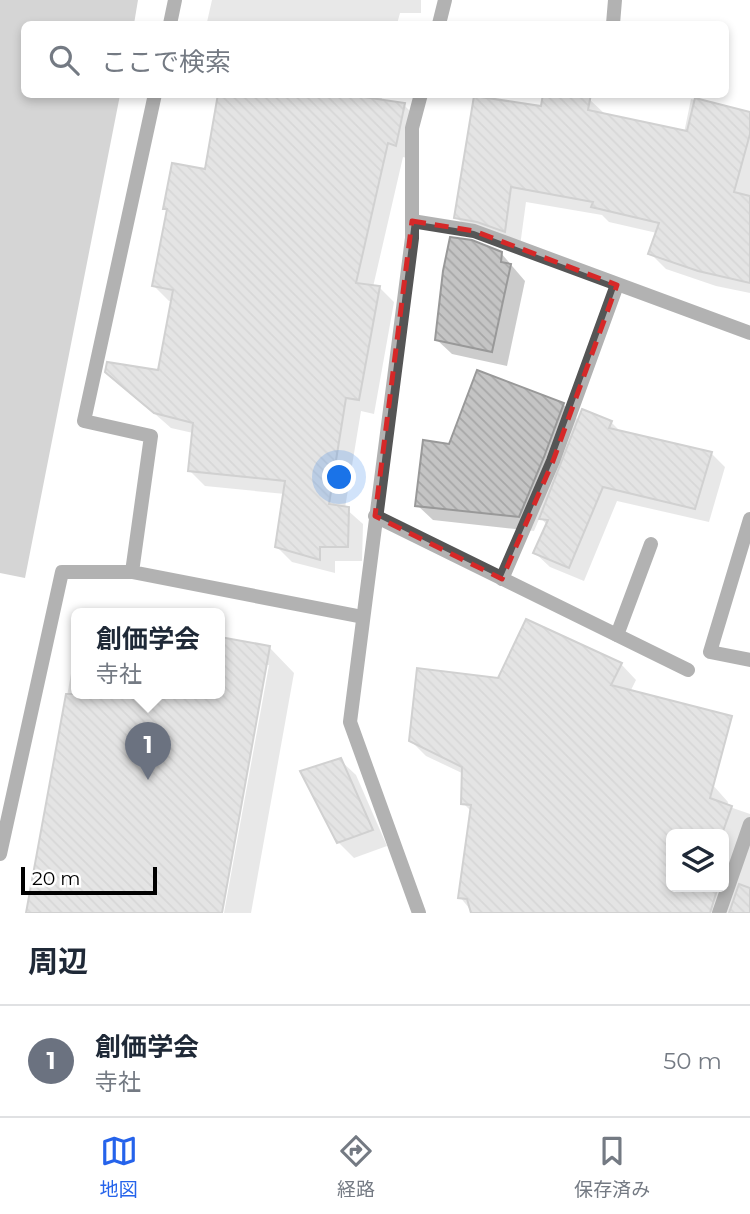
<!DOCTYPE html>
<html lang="ja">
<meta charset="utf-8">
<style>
body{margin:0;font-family:Montserrat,"Noto Sans JP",sans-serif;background:#f2f2f3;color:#1f2937}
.controls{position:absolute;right:21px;bottom:21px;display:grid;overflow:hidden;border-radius:10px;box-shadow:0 4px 10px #0003}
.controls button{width:63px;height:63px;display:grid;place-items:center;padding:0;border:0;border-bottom:2px solid #e0e1e3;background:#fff;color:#1f2937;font:35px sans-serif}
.scale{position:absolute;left:21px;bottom:18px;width:136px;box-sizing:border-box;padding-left:7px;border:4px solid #000;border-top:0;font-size:19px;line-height:24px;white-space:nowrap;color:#000;-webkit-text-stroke:5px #fff;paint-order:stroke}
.you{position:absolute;left:340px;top:478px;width:24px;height:24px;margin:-18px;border:5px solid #fff;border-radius:50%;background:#1a73e8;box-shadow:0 0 0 10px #1a73e833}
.badge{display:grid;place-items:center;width:46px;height:46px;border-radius:50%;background:#2563eb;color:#fff;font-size:23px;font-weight:700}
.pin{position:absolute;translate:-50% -58px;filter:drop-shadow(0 2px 4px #0008)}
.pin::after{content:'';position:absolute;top:37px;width:24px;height:21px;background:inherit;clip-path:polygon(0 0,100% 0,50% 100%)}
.popup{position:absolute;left:71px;top:608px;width:154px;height:91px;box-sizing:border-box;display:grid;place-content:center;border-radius:10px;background:#fff;filter:drop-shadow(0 2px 5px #0005);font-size:23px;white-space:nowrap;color:#747a83}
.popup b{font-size:26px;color:#1f2937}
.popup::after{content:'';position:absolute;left:50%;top:100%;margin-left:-14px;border:14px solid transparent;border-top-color:#fff}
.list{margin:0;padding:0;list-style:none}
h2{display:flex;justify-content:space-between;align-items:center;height:91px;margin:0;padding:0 28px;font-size:30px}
h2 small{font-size:23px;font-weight:400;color:#747a83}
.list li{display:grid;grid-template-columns:46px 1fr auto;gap:21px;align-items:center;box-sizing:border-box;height:112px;padding:0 28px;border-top:2px solid #e0e1e3}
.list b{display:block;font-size:26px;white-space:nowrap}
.list p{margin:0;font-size:23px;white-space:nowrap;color:#747a83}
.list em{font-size:23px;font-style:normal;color:#747a83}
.icon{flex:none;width:38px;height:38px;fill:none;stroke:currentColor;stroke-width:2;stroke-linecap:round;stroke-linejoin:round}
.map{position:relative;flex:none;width:750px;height:913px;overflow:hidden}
.search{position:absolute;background:#fff;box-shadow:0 4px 10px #0003;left:21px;right:21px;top:21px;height:77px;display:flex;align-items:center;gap:18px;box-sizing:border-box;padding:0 24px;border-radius:10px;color:#747a83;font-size:26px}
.sheet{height:203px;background:#fff}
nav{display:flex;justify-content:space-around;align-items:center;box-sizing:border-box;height:98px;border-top:2px solid #e0e1e3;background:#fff;font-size:19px;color:#747a83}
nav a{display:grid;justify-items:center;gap:4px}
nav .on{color:#2563eb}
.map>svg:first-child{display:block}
.water{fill:#a3a3a3}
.shadow{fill:#0003;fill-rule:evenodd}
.building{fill:url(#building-back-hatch);stroke:#999;stroke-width:2}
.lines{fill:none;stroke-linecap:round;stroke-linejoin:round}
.service{stroke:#555;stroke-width:14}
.minor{stroke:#555;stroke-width:14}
.marked{fill:none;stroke:#d62828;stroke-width:5;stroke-dasharray:14 9;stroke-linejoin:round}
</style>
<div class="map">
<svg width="750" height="913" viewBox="0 0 750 913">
<defs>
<pattern id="building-back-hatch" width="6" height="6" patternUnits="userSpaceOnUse" patternTransform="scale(1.75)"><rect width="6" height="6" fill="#c4c4c4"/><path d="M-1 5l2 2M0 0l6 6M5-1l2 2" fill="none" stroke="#a7a7a7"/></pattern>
</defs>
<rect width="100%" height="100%" fill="#fff"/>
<path class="water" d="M 0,0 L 138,0 L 134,24 L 24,24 L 24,94 L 120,95 L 25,578 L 0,573 Z"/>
<g class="shadow">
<path d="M 212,0 L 421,0 L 421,13 L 400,13 L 397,24 L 209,24 L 207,22 Z"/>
<path d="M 220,94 L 383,94 L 381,102 L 404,105 L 419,120 L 411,159 L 403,157 L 373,287 L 379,287 L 394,302 L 374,414 L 361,411 L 345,508 L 363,524 L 362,561 L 335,561 L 335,573 L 292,562 L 277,547 L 285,494 L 205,486 L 190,471 L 193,433 L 171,428 L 106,371 L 159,372 L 173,301 L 169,301 L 154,286 L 168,211 L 165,208 L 207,171 Z"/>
<path d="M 589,99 L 605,114 L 684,133 L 691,99 L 750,114 L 750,293 L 716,286 L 666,269 L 650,253 L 657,233 L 609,222 L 602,215 L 526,202 L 520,246 L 472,233 L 456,217 L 543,108 Z"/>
<path d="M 501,253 L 525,281 L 507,366 L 452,354 L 436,339 Z"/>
<path d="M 563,404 L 579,421 L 611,422 L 621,432 L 711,453 L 725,467 L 709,522 L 617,501 L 584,581 L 550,567 L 535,553 L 547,525 L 540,517 L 534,531 L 433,520 L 417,505 L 451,446 Z"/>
<path d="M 220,639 L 270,648 L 294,673 L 251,913 L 224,913 L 269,665 L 265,665 L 221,913 L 28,913 L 76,646 L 76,694 L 220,694 Z"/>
<path d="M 621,664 L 636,680 L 630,692 L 728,802 L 727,806 L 750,814 L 750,913 L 473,913 L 460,897 L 472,812 L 463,803 L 464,774 L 426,756 L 411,741 L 499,680 ZM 671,834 L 724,834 L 724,887 L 671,887 Z"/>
<path d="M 340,760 L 356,775 L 387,846 L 354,858 L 338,842 Z"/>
</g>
<g class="building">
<path d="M 218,94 L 343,94 L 405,103 L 396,146 L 388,143 L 356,283 L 380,286 L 359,400 L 346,398 L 329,504 L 349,507 L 348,547 L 320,547 L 320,560 L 275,547 L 285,481 L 188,471 L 193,423 L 154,413 L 105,372 L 107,362 L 158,370 L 173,290 L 152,286 L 167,209 L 163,209 L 172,163 L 205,169 Z"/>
<path d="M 543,94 L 591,94 L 588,110 L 687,131 L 695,98 L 750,112 L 750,134 L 734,192 L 750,196 L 750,283 L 698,271 L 648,254 L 659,223 L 591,207 L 593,202 L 511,187 L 505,232 L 477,222 L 454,218 L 474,96 L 541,106 Z"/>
<path d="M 450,237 L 472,240 L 502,252 L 501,262 L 511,264 L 492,352 L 435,340 L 443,271 Z"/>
<path d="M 477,370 L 564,403 L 544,457 L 519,517 L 415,506 L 423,440 L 449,444 Z"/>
<path d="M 582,409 L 612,421 L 609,428 L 712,452 L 695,509 L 603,487 L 569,568 L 533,553 L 548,520 L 539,519 Z"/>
<path d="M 526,619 L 622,663 L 611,685 L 732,716 L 710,798 L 732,806 L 722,834 L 671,834 L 671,887 L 718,887 L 710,913 L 471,913 L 467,899 L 458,898 L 471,805 L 461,804 L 462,767 L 409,741 L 417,668 L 498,678 Z"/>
<path d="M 220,637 L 270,646 L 222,913 L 26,913 L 66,694 L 220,694 Z"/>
<path d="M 341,758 L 373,830 L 337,843 L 300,771 Z"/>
<path d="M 739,884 L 750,888 L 750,913 L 729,913 Z"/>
</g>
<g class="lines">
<g class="service">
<path d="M 617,635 L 651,544"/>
<path d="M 0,854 L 62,572 L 132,572"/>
</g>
<g class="minor">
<path d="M 170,24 L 175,0"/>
<path d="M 439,24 L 445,0"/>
<path d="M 613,24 L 615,0"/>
<path d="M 155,94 L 84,421 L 151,436 L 132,572 L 363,617"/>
<path d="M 412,221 L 474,231 L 750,333"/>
<path d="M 375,516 L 688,670"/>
<path d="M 750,519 L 710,652 L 750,660"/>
<path d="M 502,579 L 553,461 L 617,285"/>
<path d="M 419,913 L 350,722 L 412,238 L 412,128 L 421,94"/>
<path d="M 719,913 L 750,824"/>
</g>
</g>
<path d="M0 0H750V913H0ZM 412,221 L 474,231 L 617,285 L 553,461 L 502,579 L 375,516 Z" fill="#fff" fill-opacity=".55" fill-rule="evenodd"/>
<path class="marked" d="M 412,221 L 474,231 L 617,285 L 553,461 L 502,579 L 375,516 Z"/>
</svg>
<div class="controls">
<button><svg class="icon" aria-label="layers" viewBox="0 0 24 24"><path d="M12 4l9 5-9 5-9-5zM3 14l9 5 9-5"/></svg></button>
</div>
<div class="scale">20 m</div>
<div class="you"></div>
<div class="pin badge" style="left:148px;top:780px;background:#6b7280">1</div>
<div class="popup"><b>創価学会</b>寺社</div>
<div class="search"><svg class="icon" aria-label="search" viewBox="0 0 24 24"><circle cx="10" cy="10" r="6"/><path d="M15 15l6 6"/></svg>ここで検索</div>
</div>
<section class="sheet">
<h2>周辺<small></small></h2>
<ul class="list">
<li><span class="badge" style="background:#6b7280">1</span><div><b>創価学会</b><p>寺社</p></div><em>50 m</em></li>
</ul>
</section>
<nav>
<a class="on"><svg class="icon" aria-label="map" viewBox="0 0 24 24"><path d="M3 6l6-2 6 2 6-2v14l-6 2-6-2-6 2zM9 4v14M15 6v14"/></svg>地図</a>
<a><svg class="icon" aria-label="directions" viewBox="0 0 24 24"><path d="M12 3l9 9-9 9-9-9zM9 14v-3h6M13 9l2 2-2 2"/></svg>経路</a>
<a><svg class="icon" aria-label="saved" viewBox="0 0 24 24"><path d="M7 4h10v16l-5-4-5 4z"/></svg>保存済み</a>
</nav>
